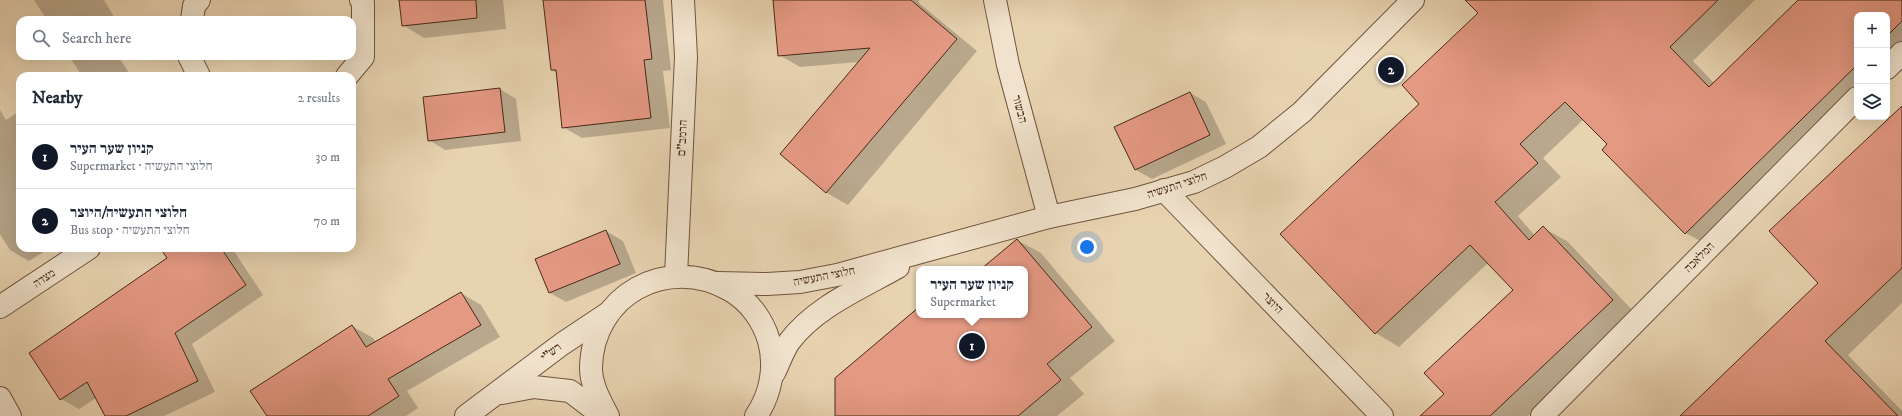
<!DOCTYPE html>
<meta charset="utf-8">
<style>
body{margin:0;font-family:"IM FELL DW Pica","Frank Ruhl Libre",serif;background:#f2f2f3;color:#1f2937}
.controls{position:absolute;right:12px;top:12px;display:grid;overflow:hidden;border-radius:8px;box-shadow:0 4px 16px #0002}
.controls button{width:36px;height:36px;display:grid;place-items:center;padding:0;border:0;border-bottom:1px solid #e0e1e3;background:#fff;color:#1f2937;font:20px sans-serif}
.you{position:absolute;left:1087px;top:247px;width:14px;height:14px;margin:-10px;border:3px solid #fff;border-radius:50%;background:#1a73e8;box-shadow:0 0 0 6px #1a73e833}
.badge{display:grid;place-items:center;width:26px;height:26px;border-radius:50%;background:#111827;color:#fff;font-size:13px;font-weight:700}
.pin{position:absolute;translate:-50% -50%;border:2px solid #fff;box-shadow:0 1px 4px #0006}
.popup{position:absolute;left:916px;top:266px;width:112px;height:52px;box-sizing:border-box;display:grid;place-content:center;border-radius:8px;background:#fff;filter:drop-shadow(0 1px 3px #0005);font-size:13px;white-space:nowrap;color:#747a83}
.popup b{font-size:15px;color:#1f2937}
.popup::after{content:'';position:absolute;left:50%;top:100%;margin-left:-8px;border:8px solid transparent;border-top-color:#fff}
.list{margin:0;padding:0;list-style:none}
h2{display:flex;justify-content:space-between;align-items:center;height:52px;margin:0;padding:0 16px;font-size:17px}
h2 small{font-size:13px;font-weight:400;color:#747a83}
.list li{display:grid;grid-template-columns:26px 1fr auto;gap:12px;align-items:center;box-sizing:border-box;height:64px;padding:0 16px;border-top:1px solid #e0e1e3}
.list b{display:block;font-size:15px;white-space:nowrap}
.list p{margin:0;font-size:13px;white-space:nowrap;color:#747a83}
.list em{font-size:13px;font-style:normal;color:#747a83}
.icon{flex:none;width:22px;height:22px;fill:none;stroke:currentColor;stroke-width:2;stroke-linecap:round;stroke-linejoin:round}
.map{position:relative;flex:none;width:1902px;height:416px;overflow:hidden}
.search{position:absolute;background:#fff;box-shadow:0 4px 16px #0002;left:16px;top:16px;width:340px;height:44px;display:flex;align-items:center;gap:10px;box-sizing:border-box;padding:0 14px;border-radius:12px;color:#747a83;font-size:15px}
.panel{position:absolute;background:#fff;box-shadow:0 4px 16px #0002;left:16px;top:72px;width:340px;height:180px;border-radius:12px}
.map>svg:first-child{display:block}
.shadow{fill:#0003}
.building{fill:#e49983;stroke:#492917}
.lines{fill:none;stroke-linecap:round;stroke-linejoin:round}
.minor-casing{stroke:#71543e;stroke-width:24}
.minor{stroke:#f0e2cc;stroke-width:22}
.labels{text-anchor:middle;stroke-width:3;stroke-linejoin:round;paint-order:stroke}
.street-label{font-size:12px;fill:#492917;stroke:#f0e2cc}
</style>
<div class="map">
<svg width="1902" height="416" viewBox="0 0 1902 416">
<rect width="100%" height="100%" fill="#e8d3b1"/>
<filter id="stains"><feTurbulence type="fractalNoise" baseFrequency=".005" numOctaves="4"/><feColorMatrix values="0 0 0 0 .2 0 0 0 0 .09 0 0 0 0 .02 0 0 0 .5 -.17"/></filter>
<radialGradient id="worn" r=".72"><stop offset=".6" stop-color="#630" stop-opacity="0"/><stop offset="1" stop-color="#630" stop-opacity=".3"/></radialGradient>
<g class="shadow">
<path d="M 34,0 L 104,0 L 116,20 L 47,20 Z"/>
<path d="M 400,0 L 503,0 L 506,29 L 424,38 L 403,25 Z"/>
<path d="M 544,0 L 663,0 L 671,70 L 663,71 L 670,128 L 582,138 L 563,127 L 557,73 L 552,70 Z"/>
<path d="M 774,0 L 919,0 L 919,3 L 977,51 L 848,205 L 827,193 L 781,154 L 859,62 L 800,67 L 779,55 Z"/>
<path d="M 1472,0 L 1755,0 L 1693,61 L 1714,83 L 1799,0 L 1902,0 L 1902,57 L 1887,72 L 1887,15 L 1857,15 L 1857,101 L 1709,246 L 1686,233 L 1609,144 L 1584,119 L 1543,158 L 1561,177 L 1518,216 L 1535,236 L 1543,228 L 1567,241 L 1636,314 L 1528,416 L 1422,416 L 1445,394 L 1514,290 L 1488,263 L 1399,347 L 1376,333 L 1421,104 L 1480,13 Z"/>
<path d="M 69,56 L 118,56 L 131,76 L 82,76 Z"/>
<path d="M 500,89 L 516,99 L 521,141 L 445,150 L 429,140 Z"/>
<path d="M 1190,93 L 1206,102 L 1226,144 L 1152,179 L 1136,170 Z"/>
<path d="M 1902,107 L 1902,303 L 1848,355 L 1902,411 L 1902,416 L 1703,416 L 1820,283 Z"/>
<path d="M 0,110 L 6,120 L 20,111 L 20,248 L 50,248 L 29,261 L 10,250 L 0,234 Z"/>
<path d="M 606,231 L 623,241 L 636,273 L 566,302 L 550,293 Z"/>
<path d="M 1017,240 L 1041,253 L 1115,341 L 1070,378 L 1084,394 L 1057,416 L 836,416 L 919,309 L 919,315 L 1025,315 L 1025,269 L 983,269 Z"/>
<path d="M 161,248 L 232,248 L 263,295 L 192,344 L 215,392 L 164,416 L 106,416 L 96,398 L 79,409 L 61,399 L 168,259 Z"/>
<path d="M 969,266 L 974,269 L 966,269 Z"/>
<path d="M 461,293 L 481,305 L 500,337 L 407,391 L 418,408 L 406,416 L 268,416 L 352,326 L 373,338 L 376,342 Z"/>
</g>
<g class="building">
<path d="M 399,0 L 476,0 L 477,18 L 402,26 Z"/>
<path d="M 543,0 L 645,0 L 652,59 L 644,60 L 651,118 L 562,128 L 556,70 L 551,70 Z"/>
<path d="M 773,0 L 911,0 L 957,39 L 826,193 L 780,154 L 870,48 L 778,56 Z"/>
<path d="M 1465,0 L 1718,0 L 1670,47 L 1709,87 L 1798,0 L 1902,0 L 1902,21 L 1887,36 L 1887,15 L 1857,15 L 1857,65 L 1685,234 L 1602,150 L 1607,144 L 1565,102 L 1520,144 L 1538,163 L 1495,202 L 1529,240 L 1543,226 L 1613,300 L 1490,416 L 1420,416 L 1444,394 L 1424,373 L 1513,290 L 1470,245 L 1375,334 L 1280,234 L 1419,104 L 1402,85 L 1478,13 Z"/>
<path d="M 500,88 L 505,132 L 428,141 L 423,97 Z"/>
<path d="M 1190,92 L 1210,135 L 1135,170 L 1114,127 Z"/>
<path d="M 1902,106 L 1902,268 L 1825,341 L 1898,416 L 1680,416 L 1818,283 L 1769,231 Z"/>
<path d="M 606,230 L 620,264 L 549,293 L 535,259 Z"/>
<path d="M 1017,239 L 1092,327 L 1047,364 L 1061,380 L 1018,416 L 835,416 L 835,378 L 919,307 L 919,315 L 1025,315 L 1025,269 L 981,269 Z"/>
<path d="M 160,248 L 221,248 L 246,285 L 175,333 L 198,381 L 126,416 L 105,416 L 87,382 L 60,400 L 29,353 L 167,258 Z"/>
<path d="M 461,292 L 481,325 L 388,379 L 399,396 L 368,416 L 267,416 L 250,391 L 352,325 L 366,347 Z"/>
</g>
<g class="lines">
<g class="minor-casing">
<g id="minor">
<path d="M 995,0 L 1008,65 L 1049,217"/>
<path d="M 192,20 L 194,6 L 199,0"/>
<path d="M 189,56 L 199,76"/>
<path d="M 1887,68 L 1902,53"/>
<path d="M 347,76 L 363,57 L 363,3 L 361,0"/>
<path d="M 1164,190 L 1382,416"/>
<path d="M 676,276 L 686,57 L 683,0"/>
<path d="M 718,283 L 767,284 L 800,282 L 837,275 L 1049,217 L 1135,199 L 1194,182 L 1225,167 L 1259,147 L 1302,112 L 1413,0"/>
<path d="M 0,307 L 89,248"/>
<path d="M 774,373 C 779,363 783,351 789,342 C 815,307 861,288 898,267"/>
<path d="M 502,393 L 534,387 L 570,391 L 603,416"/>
<path d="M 0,398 L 10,416"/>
<path d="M 466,416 L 562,344 L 607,314"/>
<path d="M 608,416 C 600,401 591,385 591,368 C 592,295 667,254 730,290 C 749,301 763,320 769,341 C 776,367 771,394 756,416"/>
<path d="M 1542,416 L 1857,98"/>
</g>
</g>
<use href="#minor" class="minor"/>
</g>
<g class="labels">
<g class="street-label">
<text transform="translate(1020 109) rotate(75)" y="4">הבשור</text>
<text transform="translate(682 138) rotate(-87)" y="4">הרמב"ם</text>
<text transform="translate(1177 185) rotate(-18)" y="4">חלוצי התעשיה</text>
<text transform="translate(1699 257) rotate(-45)" y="4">המלאכה</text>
<text transform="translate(824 276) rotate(-11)" y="4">חלוצי התעשיה</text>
<text transform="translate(44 278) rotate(-34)" y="4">מצדה</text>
<text transform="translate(1273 303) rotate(46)" y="4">היוצר</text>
<text transform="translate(551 352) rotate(-37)" y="4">רש"י</text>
</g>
</g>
<rect width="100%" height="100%" filter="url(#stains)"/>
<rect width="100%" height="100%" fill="url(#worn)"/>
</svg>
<div class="controls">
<button>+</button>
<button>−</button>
<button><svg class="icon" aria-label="layers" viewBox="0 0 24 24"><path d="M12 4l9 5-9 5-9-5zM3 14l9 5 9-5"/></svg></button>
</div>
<div class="you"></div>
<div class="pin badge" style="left:972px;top:346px">1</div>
<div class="popup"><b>קניון שער העיר</b>Supermarket</div>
<div class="pin badge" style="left:1391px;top:70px">2</div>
<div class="search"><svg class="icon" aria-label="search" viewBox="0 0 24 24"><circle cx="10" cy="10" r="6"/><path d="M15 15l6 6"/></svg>Search here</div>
<section class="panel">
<h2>Nearby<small>2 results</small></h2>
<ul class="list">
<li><span class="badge">1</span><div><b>קניון שער העיר</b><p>Supermarket · חלוצי התעשיה</p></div><em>30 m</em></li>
<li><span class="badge">2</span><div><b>חלוצי התעשיה/היוצר</b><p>Bus stop · חלוצי התעשיה</p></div><em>70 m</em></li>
</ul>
</section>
</div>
